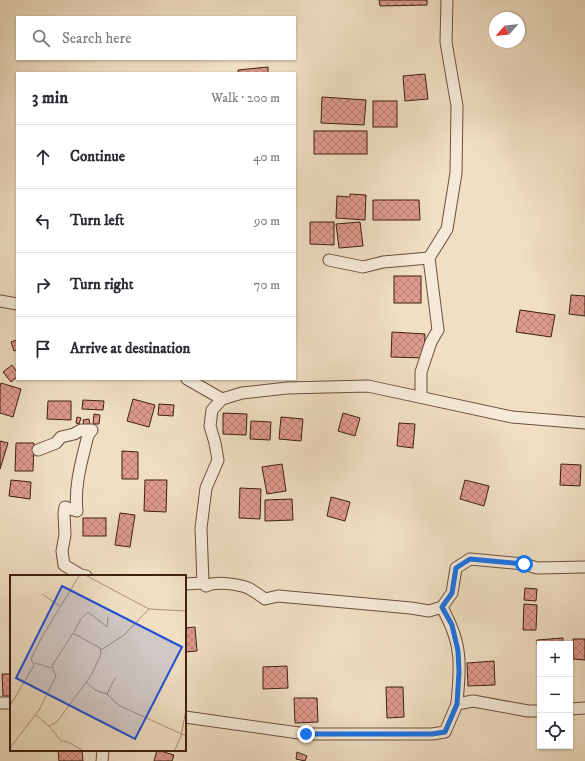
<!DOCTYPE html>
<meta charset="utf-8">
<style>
body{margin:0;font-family:"IM FELL DW Pica",serif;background:#f2f2f3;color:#2b2b33}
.controls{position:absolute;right:12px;bottom:12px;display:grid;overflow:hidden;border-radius:0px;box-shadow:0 1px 3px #0004}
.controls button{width:36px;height:36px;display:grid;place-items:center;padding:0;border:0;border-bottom:1px solid #e1e1e2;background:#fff;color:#2b2b33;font:20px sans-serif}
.compass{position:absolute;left:489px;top:12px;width:36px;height:36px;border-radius:50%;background:#fff;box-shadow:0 1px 3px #0004;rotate:243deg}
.stop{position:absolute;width:12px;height:12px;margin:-9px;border:3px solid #1a73e8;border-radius:50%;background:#fff}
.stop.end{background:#1a73e8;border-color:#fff;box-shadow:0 1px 4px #0008}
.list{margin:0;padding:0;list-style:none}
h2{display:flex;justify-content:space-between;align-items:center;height:52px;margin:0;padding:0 16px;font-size:17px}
h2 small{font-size:13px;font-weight:400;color:#7c7c81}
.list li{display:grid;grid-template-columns:26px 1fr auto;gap:12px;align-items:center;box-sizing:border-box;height:64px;padding:0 16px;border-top:1px solid #e1e1e2}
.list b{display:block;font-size:15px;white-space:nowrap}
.list em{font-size:13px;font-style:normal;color:#7c7c81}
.icon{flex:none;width:22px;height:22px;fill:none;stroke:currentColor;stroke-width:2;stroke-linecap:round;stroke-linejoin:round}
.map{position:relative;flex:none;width:585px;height:761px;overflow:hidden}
.search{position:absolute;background:#fff;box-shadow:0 1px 3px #0004;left:16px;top:16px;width:280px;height:44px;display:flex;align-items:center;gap:10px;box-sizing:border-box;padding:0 14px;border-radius:0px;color:#7c7c81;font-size:15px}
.panel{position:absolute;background:#fff;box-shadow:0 1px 3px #0004;left:16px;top:72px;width:280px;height:308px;border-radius:0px}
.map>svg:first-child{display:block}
.building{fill:url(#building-cross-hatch);stroke:#3f1e10}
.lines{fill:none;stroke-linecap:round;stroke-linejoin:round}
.street-casing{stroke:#6b4e3d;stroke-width:13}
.street{stroke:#f5ead8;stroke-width:11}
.route{stroke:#1a73e8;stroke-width:5}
.inset-road{fill:none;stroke:#a9927b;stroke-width:1}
.view{fill:#1d4ed8;fill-opacity:0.15;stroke:#1d4ed8;stroke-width:2}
.inset-edge{fill:none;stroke:#3f1e10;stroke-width:2}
</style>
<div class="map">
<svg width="585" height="761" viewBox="0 0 585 761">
<defs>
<pattern id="building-cross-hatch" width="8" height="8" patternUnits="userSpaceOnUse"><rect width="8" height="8" fill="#df9b8e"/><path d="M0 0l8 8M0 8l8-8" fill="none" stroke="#b67e73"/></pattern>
</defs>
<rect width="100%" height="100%" fill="#f0dfc3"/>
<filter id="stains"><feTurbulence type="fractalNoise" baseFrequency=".005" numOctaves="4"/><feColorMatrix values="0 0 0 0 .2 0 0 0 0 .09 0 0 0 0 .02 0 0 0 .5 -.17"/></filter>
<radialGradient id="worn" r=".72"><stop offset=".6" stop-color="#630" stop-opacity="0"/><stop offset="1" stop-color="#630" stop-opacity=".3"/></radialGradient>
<g class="building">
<path d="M 379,0 L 427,0 L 427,5 L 380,6 Z"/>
<path d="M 268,67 L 268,73 L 238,73 L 238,70 Z"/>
<path d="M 425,74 L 428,99 L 405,101 L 403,76 Z"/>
<path d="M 322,97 L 366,100 L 364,125 L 321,123 Z"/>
<rect x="373" y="101" width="24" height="26"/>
<rect x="314" y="131" width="53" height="23"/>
<path d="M 350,194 L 366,195 L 365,220 L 336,218 L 337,196 L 350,197 Z"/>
<path d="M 373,200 L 419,200 L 420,220 L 373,220 Z"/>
<path d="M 310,222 L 334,222 L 334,245 L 310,244 Z"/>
<path d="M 360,222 L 363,246 L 339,248 L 336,224 Z"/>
<rect x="394" y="276" width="27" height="27"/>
<path d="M 571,295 L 585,296 L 585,316 L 569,314 Z"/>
<path d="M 520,310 L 555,315 L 551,337 L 516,332 Z"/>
<path d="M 392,332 L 425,334 L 424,358 L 391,357 Z"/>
<path d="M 17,340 L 17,350 L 14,351 L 11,342 Z"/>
<path d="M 12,365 L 17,372 L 17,377 L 11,382 L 3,372 Z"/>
<path d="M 1,383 L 21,389 L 13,417 L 0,413 L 0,387 Z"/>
<path d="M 133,399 L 155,405 L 149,427 L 127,421 Z"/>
<path d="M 83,400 L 104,401 L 103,410 L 82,409 Z"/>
<path d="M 48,401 L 71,401 L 71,420 L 47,419 Z"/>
<path d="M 159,404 L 174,405 L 173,416 L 158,415 Z"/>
<path d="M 223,413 L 247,414 L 246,435 L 223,434 Z"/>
<path d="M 343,413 L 360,418 L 355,436 L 338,431 Z"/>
<path d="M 94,414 L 100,415 L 99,424 L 93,424 Z"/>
<path d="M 77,417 L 81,418 L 79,424 L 76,423 Z"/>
<path d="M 281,417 L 303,419 L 301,441 L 279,439 Z"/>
<path d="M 89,419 L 90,425 L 84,426 L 83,420 Z"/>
<path d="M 251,421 L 271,422 L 270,440 L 250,439 Z"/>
<path d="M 399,423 L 415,424 L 413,448 L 397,446 Z"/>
<path d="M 0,441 L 8,443 L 0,469 Z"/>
<path d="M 16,443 L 34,443 L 33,471 L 15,471 Z"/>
<path d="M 122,451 L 138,452 L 138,479 L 122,479 Z"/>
<path d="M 282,464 L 286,491 L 267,494 L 262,467 Z"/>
<path d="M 561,464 L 581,465 L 580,486 L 560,485 Z"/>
<path d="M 11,480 L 31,482 L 30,499 L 9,496 Z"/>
<path d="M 145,480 L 167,480 L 166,512 L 144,511 Z"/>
<path d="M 465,480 L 489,486 L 484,506 L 460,499 Z"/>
<path d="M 240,488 L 261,489 L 260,519 L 239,518 Z"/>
<path d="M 331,497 L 350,502 L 345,521 L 327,516 Z"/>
<path d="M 292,499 L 293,520 L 265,521 L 265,500 Z"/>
<path d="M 120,513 L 135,515 L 130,547 L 115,545 Z"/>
<rect x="83" y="518" width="23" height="18"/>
<path d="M 525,588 L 537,589 L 536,601 L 524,600 Z"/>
<path d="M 524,604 L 537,605 L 536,630 L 523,630 Z"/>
<path d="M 195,627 L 197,651 L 185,652 L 185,628 Z"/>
<path d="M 563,638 L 563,644 L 540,644 L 540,655 L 538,655 L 537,640 Z"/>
<path d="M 573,639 L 585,639 L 585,660 L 573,659 Z"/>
<path d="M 494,661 L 495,685 L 468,686 L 467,663 Z"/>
<path d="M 287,666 L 288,688 L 263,689 L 263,667 Z"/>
<path d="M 2,674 L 11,674 L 11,696 L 3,696 Z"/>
<path d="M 386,687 L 403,687 L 404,717 L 387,718 Z"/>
<path d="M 294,698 L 317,698 L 318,722 L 295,723 Z"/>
<path d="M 58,750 L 82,750 L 83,761 L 59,761 Z"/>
<path d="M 157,750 L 174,755 L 172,761 L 154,761 Z"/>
<path d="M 297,752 L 307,756 L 305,761 L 296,759 Z"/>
</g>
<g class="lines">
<g class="street-casing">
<g id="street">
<path d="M 329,260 L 363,267 L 383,262 L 429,258"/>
<path d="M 0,301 L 17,304"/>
<path d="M 187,379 L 222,399"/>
<path d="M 421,397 L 421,372 L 431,342 L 438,330 L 429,258 L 447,229 L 456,173 L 457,106 L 446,42 L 447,0"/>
<path d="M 585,423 L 512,417 L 368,386 L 287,388 L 242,393 L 222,399 L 212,410 L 210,426 L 215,443 L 218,460 L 206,488 L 201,528 L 203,583 L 206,586 C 216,581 238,584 248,588 C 254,591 259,595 265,599 L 278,596 L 411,608 L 429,611 L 442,607 L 452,593 L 456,568 L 470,559 L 524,564 L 537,568 L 585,567"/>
<path d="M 38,450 L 56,443 L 61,437 L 74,434 L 81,430 L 92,430 L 88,435 C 82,460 74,485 77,511 L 65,507 L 64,513 L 65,535 L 62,551 L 64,565 L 81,575 L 86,576"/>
<path d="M 185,584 L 203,583"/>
<path d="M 442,607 C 449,621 456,635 458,651 C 461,668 458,687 457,704"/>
<path d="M 0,703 L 11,703"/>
<path d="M 570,709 L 585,708"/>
<path d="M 185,717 L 306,734 L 432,734 L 445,732 L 457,704 L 473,701 L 528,711 L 540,711"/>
<path d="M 102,761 L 103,750"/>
</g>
</g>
<use href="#street" class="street"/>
</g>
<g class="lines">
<path class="route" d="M 306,734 L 432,734 L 445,732 L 457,704 L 459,672 L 458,651 L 452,625 L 442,607 L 452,593 L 456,568 L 470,559 L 524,564"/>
</g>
<g transform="translate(10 575)">
<rect width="176" height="176" fill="#f0dfc3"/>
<path class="inset-road" d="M 77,1 L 139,34 L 176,36M 32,19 L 50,31M 64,57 L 71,44 L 78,37 L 97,52 L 98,42M 91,75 L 114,60 L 139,34M 25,88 L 41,93M 76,107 L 85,115 L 97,119 L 108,130 L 176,161M 97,119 L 105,103M 0,131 L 24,90 L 21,84 L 32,62 L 69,1M 39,151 L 51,166 L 58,167 L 72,175M 0,173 L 29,135 L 46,101 L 42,91 L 63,58 L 90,73 L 91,79 L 82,99 L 47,147 L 39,151 L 26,140M 165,175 L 171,161 L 176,135"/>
<path class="view" d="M 52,11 L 172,72 L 125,164 L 6,103 Z"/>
<rect width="176" height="176" class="inset-edge"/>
</g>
<rect width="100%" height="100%" filter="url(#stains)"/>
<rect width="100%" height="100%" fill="url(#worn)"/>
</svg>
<div class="controls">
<button>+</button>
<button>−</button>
<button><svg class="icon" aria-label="locate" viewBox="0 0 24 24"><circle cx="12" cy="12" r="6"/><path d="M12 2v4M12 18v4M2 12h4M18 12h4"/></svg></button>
</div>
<svg class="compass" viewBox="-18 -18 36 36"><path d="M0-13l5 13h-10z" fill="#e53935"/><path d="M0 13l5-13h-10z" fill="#7c7c81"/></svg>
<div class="stop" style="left:524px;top:564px"></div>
<div class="stop end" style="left:306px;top:734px"></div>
<div class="search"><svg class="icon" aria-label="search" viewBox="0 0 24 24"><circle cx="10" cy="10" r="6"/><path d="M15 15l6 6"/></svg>Search here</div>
<section class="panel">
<h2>3 min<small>Walk · 200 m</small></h2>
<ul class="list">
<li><svg class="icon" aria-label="ahead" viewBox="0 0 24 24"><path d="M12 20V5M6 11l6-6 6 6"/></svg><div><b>Continue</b></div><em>40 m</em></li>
<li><svg class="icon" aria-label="left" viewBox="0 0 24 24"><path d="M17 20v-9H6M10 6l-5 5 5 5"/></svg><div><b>Turn left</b></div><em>90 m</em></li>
<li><svg class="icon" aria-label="right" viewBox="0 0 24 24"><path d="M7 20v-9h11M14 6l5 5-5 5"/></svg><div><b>Turn right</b></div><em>70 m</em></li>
<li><svg class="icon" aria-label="arrive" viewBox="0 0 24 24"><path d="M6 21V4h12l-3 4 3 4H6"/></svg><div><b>Arrive at destination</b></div></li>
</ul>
</section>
</div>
